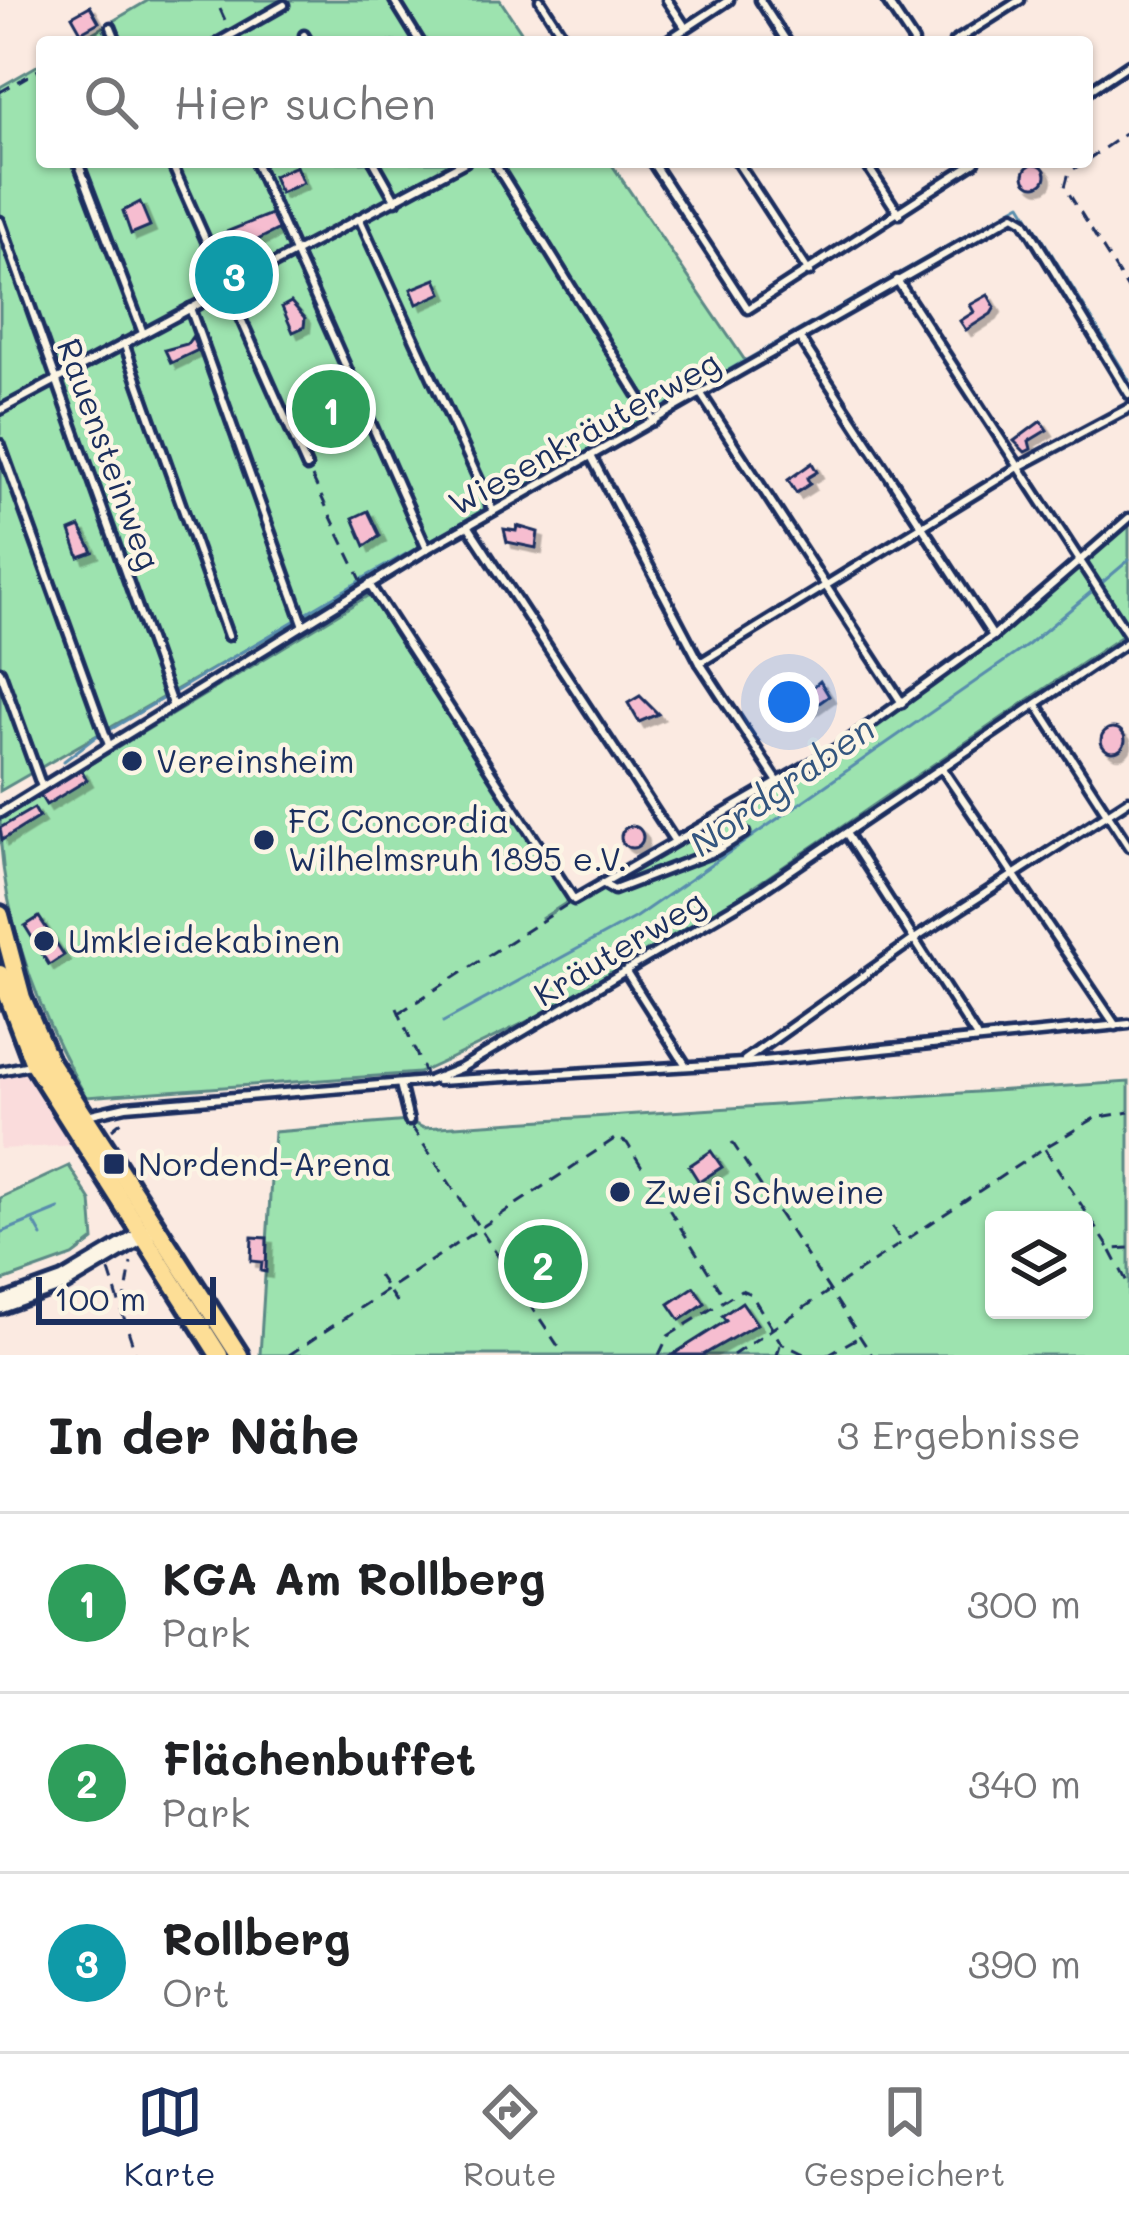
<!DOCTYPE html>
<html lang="de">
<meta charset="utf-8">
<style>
body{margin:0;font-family:Mali,sans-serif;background:#f6f6f6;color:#202124}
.controls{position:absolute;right:36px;bottom:36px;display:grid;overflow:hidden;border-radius:12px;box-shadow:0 3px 9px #0004}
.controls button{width:108px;height:108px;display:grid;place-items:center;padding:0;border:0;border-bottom:3px solid #e0e0e0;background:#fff;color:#202124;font:60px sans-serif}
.scale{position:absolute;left:36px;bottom:30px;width:180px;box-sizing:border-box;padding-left:12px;border:6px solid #1b2f5e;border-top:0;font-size:33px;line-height:42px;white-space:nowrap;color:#1b2f5e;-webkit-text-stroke:9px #fcf5e5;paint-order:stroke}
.you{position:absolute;left:789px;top:702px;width:42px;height:42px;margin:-30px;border:9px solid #fff;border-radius:50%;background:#1a73e8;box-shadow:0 0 0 18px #1a73e833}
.badge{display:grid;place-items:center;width:78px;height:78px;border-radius:50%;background:#1b2f5e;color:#fff;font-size:39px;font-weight:700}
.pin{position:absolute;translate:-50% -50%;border:6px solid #fff;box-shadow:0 3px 12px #0006}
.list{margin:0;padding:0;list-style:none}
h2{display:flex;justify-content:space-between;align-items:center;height:156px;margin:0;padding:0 48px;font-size:51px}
h2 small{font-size:39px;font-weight:400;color:#757577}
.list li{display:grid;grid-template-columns:78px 1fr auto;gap:36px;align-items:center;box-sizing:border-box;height:180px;padding:0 48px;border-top:3px solid #e0e0e0}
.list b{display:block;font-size:45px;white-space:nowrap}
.list p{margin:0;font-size:39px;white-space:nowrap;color:#757577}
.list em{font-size:39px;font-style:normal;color:#757577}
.icon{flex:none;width:66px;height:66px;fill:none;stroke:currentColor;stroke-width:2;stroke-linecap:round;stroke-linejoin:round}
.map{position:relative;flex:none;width:1129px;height:1355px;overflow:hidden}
.search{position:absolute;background:#fff;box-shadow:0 3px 9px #0004;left:36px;right:36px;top:36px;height:132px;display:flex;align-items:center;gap:30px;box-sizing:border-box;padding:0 42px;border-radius:12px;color:#757577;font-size:45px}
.sheet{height:696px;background:#fff}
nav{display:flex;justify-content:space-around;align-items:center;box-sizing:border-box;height:168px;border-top:3px solid #e0e0e0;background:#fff;font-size:33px;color:#757577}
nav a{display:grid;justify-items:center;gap:6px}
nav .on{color:#1b2f5e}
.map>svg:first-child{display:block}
.built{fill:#fadcdc}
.green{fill:#9de3af;stroke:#5c8986;stroke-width:3;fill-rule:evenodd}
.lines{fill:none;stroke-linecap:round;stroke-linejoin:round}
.stream{stroke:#588dad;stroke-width:3}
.building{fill:#f6bdd0;stroke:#1b2f5e;stroke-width:3;filter:url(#shadow)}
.lane-casing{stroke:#1b2f5e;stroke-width:15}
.secondary-casing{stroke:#1b2f5e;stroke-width:24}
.primary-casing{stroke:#1b2f5e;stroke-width:26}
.path{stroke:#1b2f5e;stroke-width:3;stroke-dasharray:12 9;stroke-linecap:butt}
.lane{stroke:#fcf5e5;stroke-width:6}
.secondary{stroke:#fcf5e5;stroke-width:15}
.primary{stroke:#fdde96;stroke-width:16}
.poi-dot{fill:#1b2f5e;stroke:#fcf5e5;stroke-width:4.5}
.labels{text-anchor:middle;stroke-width:9;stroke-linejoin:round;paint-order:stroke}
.street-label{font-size:33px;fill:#1b2f5e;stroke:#fcf5e5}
.poi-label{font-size:33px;fill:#1b2f5e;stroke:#fcf5e5;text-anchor:start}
.water-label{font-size:36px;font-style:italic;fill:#34567f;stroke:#fcf5e5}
</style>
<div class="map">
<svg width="1129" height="1355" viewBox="0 0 1129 1355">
<defs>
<filter id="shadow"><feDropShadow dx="5.5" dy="5.5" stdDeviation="0" flood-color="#0004"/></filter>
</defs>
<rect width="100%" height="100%" fill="#fbeae1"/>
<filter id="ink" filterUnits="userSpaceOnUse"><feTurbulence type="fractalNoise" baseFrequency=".00833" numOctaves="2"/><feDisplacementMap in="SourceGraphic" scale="24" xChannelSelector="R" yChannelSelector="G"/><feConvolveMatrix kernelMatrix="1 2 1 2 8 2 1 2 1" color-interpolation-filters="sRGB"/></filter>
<g filter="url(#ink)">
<path class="built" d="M 32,1070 L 77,1145 L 0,1149 L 0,1075 Z"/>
<g class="green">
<path d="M 149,0 L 500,0 L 528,42 L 77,42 Z"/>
<path d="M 42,63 L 42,162 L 610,162 L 746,362 L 0,791 L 0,87 Z"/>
<path d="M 1129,518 L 1129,629 L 1122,636 L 627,973 L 445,1061 L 419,1073 L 86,1097 C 39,1013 0,917 0,819 L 369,595 L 569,901 L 541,919 L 839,747 L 993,636 Z"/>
<path d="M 1129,1082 L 1129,1355 L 260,1355 L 274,1132 L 409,1121 L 424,1128 ZM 994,1220 L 1084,1220 L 1084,1310 L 994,1310 Z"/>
<path d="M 69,1166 L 91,1201 L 94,1240 L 73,1256 L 0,1282 L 0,1198 Z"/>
</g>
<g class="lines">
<g class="stream">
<path d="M 653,413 L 1021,204 L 1129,380"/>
<path d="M 362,579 L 647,417"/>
<path d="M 304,614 L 360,581"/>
<path d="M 173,693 L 299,618"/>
<path d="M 108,731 L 167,696"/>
<path d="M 64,761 L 98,735"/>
<path d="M 443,1022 L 636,917 L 1028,645 L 1129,560"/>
<path d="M 34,1222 L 42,1236"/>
<path d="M 0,1233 L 59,1209"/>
</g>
</g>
<g class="building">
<path d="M 90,6 L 99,22 L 81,32 L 72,16 Z"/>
<circle cx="1035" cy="175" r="11"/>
<path d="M 296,166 L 303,183 L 280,193 L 273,176 Z"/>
<path d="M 140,202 L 150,226 L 131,234 L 123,211 Z"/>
<path d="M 271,214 L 279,229 L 246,246 L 248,251 L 231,253 L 221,234 Z"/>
<path d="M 436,279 L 442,293 L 417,304 L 411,289 Z"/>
<path d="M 988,295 L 995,307 L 991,314 L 966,330 L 960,321 L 974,312 L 970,305 Z"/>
<path d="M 291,302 L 305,318 L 304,327 L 293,332 L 282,307 Z"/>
<path d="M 192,337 L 198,350 L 171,363 L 165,350 L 187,344 Z"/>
<path d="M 1041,421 L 1047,430 L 1029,441 L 1031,449 L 1025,452 L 1014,441 Z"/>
<path d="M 812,463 L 817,472 L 807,478 L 810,484 L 796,493 L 788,480 Z"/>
<path d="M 368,511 L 380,536 L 365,546 L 353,518 Z"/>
<path d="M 517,526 L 538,532 L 536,548 L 507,542 L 504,529 L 516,531 Z"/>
<path d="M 80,527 L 93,552 L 79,557 L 70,531 Z"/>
<path d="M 820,681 L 829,696 L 808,711 L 796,692 L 803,696 Z"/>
<path d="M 640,696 L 658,714 L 639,722 L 628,703 Z"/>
<circle cx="1113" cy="740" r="12"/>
<path d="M 81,769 L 87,780 L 46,805 L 40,795 Z"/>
<path d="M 34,808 L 39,817 L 2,840 L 0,828 Z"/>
<circle cx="632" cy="837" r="11"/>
<path d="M 39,917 L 64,955 L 49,965 L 25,926 Z"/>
<path d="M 711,1151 L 722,1167 L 699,1182 L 689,1166 Z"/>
<path d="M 252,1237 L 267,1238 L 266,1272 L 261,1271 L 262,1262 L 251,1261 Z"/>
<path d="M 694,1287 L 705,1303 L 680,1320 L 669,1304 Z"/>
<path d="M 742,1302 L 757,1324 L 703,1355 L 672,1355 L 726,1321 L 722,1316 Z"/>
</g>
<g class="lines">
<g class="lane-casing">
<g id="lane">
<path d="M 394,0 L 420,42"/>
<path d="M 540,0 L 567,42"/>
<path d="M 667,0 L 685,27"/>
<path d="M 760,0 L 787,42"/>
<path d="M 886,0 L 914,42"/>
<path d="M 111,27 L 117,42"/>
<path d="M 304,35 L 308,42"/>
<path d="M 219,42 L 284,5"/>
<path d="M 665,42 L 729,0"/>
<path d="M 954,42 L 1020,0"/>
<path d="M 1087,92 L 1129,64"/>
<path d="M 78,162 L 143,333"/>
<path d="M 171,162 L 307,467"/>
<path d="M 255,162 L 427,549"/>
<path d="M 374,162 L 396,201"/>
<path d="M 494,162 L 654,421"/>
<path d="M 652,162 L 748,309 L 975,162"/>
<path d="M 737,162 L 809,272"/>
<path d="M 865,162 L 899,214"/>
<path d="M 360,220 L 493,511"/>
<path d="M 0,221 L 172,704"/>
<path d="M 897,280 L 1129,636"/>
<path d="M 190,308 L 303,623"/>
<path d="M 801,340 L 993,636"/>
<path d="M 124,343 L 228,636"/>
<path d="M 701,394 L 902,703"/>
<path d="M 0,410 L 465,162"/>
<path d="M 0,444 L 109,745"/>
<path d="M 591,456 L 700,663 L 778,782"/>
<path d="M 469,527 L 674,840"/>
<path d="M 369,584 L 574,900 L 839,747 L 993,636 L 1129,518"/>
<path d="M 700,663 L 1020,466 L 1129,408"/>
<path d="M 0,671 L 42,787"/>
<path d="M 1037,705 L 1129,847"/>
<path d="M 943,770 L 1116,1026"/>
<path d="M 0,813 L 427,549 L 1014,215 L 1024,221 L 1129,394"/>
<path d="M 846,833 L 976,1036"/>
<path d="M 602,883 L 614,890 L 716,851 L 745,833"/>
<path d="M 627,973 L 685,1064"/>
<path d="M 745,1060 L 916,938 L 1129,800"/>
<path d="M 0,1071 L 30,1065"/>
<path d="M 438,1081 L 743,1063 L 1129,1024"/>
<path d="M 400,1084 L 409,1121"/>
<path d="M 87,1115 L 126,1106 L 428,1081 L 461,1068 L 757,893 L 1129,641"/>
</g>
</g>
<g class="secondary-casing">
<path id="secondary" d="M 0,1305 L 64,1282 L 153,1229"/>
</g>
<g class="primary-casing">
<g id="primary">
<path d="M 0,915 L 22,998 L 49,1061 L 239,1355"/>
<path d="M 0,974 L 34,1064 L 219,1355"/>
</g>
</g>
<g class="path">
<path d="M 220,9 L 229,29"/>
<path d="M 85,42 L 104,31"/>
<path d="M 0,92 L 42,68"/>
<path d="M 1087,160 L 1129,131"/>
<path d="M 1084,162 L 1069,172 L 1065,187 L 1129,291"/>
<path d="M 245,252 L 252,266"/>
<path d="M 312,477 L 362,582"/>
<path d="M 397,1008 L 425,1074"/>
<path d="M 399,1013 L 568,904"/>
<path d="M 412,1127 L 564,1355"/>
<path d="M 112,1129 L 128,1116"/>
<path d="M 732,1142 L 872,1355"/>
<path d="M 1045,1149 L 1110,1249 L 1129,1248"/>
<path d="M 892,1227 L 901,1241"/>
<path d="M 1111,1251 L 1129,1286"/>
<path d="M 109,1271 L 136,1355"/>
<path d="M 378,1275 L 397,1303"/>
<path d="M 124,1307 L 131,1263"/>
<path d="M 289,1355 L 616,1138 L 627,1143 L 725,1298"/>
<path d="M 659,1355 L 668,1336 L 741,1290 L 751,1294 L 781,1343 L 806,1355"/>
<path d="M 733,1355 L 1044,1148 L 1095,1118 L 1129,1112"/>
<path d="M 777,1355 L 780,1345"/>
<path d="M 827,1355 L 859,1337"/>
</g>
<use href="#lane" class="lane"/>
<use href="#secondary" class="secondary"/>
<use href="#primary" class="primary"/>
</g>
</g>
<g class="poi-dot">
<circle cx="132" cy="761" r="12"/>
<circle cx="264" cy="840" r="12"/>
<circle cx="44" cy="941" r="12"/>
<rect x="102" y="1152" width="24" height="24" rx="6"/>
<circle cx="620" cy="1192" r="12"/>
</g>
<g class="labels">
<g class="street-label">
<text transform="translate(584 433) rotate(-29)" y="12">Wiesenkräuterweg</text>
<text transform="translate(109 454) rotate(70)" y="12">Rauensteinweg</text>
<text transform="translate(619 948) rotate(-31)" y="12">Kräuterweg</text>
</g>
<g class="poi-label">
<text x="156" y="773">Vereinsheim</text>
<text x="288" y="833">FC Concordia<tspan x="288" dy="38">Wilhelmsruh 1895 e.V.</tspan></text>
<text x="68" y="953">Umkleidekabinen</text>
<text x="138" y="1176">Nordend-Arena</text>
<text x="644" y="1204">Zwei Schweine</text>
</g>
<g class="water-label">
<text transform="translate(782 786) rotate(-35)" y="13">Nordgraben</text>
</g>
</g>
</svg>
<div class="controls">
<button><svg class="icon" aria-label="layers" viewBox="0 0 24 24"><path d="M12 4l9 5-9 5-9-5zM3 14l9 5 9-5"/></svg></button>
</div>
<div class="scale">100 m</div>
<div class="you"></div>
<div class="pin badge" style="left:331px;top:409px;background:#2e9e5b">1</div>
<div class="pin badge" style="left:543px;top:1264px;background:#2e9e5b">2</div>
<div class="pin badge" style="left:234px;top:275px;background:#0f9aa8">3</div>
<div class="search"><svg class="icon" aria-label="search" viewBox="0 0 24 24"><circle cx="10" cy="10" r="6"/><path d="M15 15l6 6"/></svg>Hier suchen</div>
</div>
<section class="sheet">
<h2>In der Nähe<small>3 Ergebnisse</small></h2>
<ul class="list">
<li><span class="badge" style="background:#2e9e5b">1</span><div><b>KGA Am Rollberg</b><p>Park</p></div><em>300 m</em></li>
<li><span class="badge" style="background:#2e9e5b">2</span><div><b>Flächenbuffet</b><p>Park</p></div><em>340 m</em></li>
<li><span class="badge" style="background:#0f9aa8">3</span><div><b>Rollberg</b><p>Ort</p></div><em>390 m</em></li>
</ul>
</section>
<nav>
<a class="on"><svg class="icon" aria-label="map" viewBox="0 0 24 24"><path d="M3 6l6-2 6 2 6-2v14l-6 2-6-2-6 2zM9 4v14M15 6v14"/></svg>Karte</a>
<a><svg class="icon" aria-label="directions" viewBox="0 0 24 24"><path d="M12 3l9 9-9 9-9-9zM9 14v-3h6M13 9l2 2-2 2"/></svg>Route</a>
<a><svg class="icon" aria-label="saved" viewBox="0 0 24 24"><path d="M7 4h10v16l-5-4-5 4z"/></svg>Gespeichert</a>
</nav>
